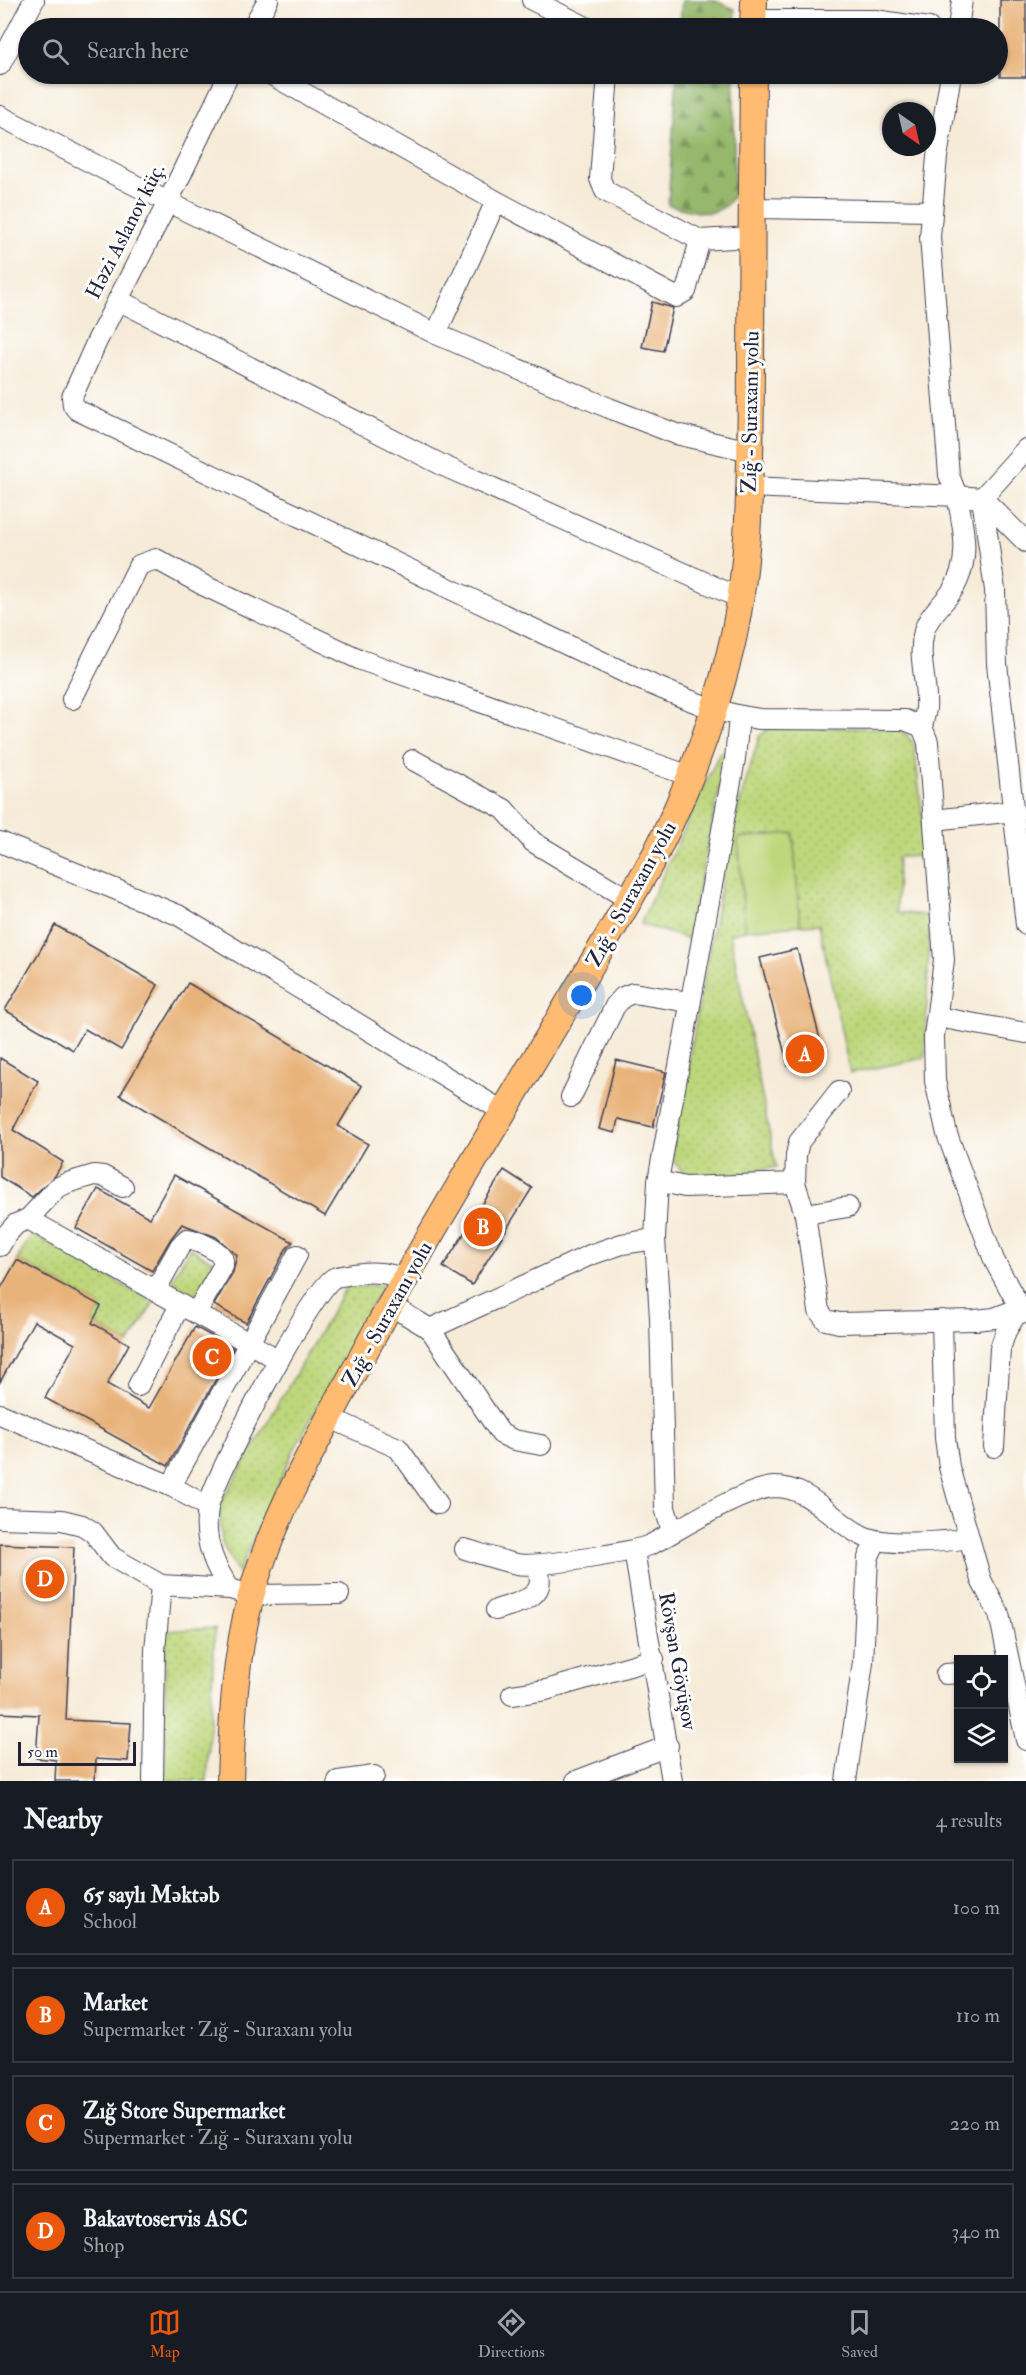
<!DOCTYPE html>
<meta charset="utf-8">
<style>
body{margin:0;font-family:"IM FELL Double Pica",serif;background:#20242c;color:#f1f3f6}
.controls{position:absolute;right:18px;bottom:18px;display:grid;overflow:hidden;border-radius:0px;box-shadow:0 2px 4px #0004}
.controls button{width:54px;height:54px;display:grid;place-items:center;padding:0;border:0;border-bottom:2px solid #363941;background:#171b24;color:#f1f3f6;font:30px sans-serif}
.compass{position:absolute;left:882px;top:102px;width:54px;height:54px;border-radius:50%;background:#171b24;box-shadow:0 2px 4px #0004;rotate:146deg}
.scale{position:absolute;left:18px;bottom:15px;width:118px;box-sizing:border-box;padding-left:6px;border:3px solid #22223b;border-top:0;font-size:16px;line-height:21px;white-space:nowrap;color:#22223b;-webkit-text-stroke:4px #fff;paint-order:stroke}
.you{position:absolute;left:582px;top:996px;width:21px;height:21px;margin:-15px;border:4px solid #fff;border-radius:50%;background:#1a73e8;box-shadow:0 0 0 9px #1a73e833}
.badge{display:grid;place-items:center;width:39px;height:39px;border-radius:50%;background:#ea580c;color:#fff;font-size:20px;font-weight:700}
.pin{position:absolute;translate:-50% -50%;border:3px solid #fff;box-shadow:0 2px 6px #0006}
.list{margin:0;padding:0;list-style:none}
h2{display:flex;justify-content:space-between;align-items:center;height:78px;margin:0;padding:0 24px;font-size:26px}
h2 small{font-size:20px;font-weight:400;color:#9ea1a6}
.list li{display:grid;grid-template-columns:39px 1fr auto;gap:18px;align-items:center;box-sizing:border-box;height:96px;margin:0 12px 12px;padding:0 12px;border:2px solid #363941;border-radius:0px}
.list b{display:block;font-size:22px;white-space:nowrap}
.list p{margin:0;font-size:20px;white-space:nowrap;color:#9ea1a6}
.list em{font-size:20px;font-style:normal;color:#9ea1a6}
.icon{flex:none;width:33px;height:33px;fill:none;stroke:currentColor;stroke-width:2;stroke-linecap:round;stroke-linejoin:round}
.map{position:relative;flex:none;width:1026px;height:1781px;overflow:hidden}
.search{position:absolute;background:#171b24;box-shadow:0 2px 4px #0004;left:18px;right:18px;top:18px;height:66px;display:flex;align-items:center;gap:15px;box-sizing:border-box;padding:0 21px;border-radius:33px;color:#9ea1a6;font-size:22px}
.sheet{height:510px;background:#171b24}
nav{display:flex;justify-content:space-around;align-items:center;box-sizing:border-box;height:84px;border-top:2px solid #363941;background:#171b24;font-size:16px;color:#9ea1a6}
nav a{display:grid;justify-items:center;gap:3px}
nav .on{color:#ea580c}
.map>svg:first-child{display:block}
.grass{fill:url(#grass-dots);stroke:#707c5c;stroke-width:1.5}
.forest{fill:url(#forest-firs);stroke:#5c6d54;stroke-width:1.5}
.garden{fill:#bdd77c;stroke:#707c5c;stroke-width:1.5}
.building{fill:#e8b37a}
.lines{fill:none;stroke-linecap:round;stroke-linejoin:round}
.minor-casing{stroke:#424053;stroke-width:22}
.major-casing{stroke:#424053;stroke-width:28}
.minor{stroke:#fff;stroke-width:20}
.major{stroke:#febb71;stroke-width:26}
.labels{text-anchor:middle;stroke-width:6;stroke-linejoin:round;paint-order:stroke}
.street-label{font-size:21px;fill:#22223b;stroke:#fff}
</style>
<div class="map">
<svg width="1026" height="1781" viewBox="0 0 1026 1781">
<defs>
<pattern id="grass-dots" width="8" height="8" patternUnits="userSpaceOnUse" patternTransform="scale(1.5)"><rect width="8" height="8" fill="#bdd77c"/><path d="M2 2h.1M6 6h.1" fill="none" stroke="#a2b86c" stroke-width="1.8" stroke-linecap="round"/></pattern>
<pattern id="forest-firs" width="22" height="20" patternUnits="userSpaceOnUse" patternTransform="scale(1.5)"><rect width="22" height="20" fill="#96b86c"/><path d="M5 1l3.5 6h-7zM16 11l3.5 6h-7z" fill="#7a955a"/></pattern>
</defs>
<rect width="100%" height="100%" fill="#fff"/>
<filter id="ink" filterUnits="userSpaceOnUse"><feTurbulence type="fractalNoise" baseFrequency=".0167" numOctaves="2"/><feDisplacementMap in="SourceGraphic" scale="12" xChannelSelector="R" yChannelSelector="G"/><feConvolveMatrix kernelMatrix="1 2 1 2 8 2 1 2 1" color-interpolation-filters="sRGB"/></filter>
<filter id="wash" filterUnits="userSpaceOnUse"><feTurbulence type="fractalNoise" baseFrequency=".008" numOctaves="4" result="noise"/><feDisplacementMap in="SourceGraphic" scale="24" xChannelSelector="R" yChannelSelector="G"/><feGaussianBlur stdDeviation="1.35" result="paint"/><feColorMatrix in="noise" values="0 0 0 0 0 0 0 0 0 0 0 0 0 0 0 0 0 1.4 0 .05"/><feComposite in="paint" operator="in"/></filter>
<g filter="url(#wash)">
<rect width="100%" height="100%" fill="#f6ebd8"/>
<g class="grass">
<path d="M 769,728 L 895,728 L 906,734 L 914,744 L 927,856 L 898,857 L 897,912 L 930,916 L 925,1058 L 850,1073 L 819,924 L 800,925 L 793,833 L 738,838 L 745,930 L 730,934 L 776,1167 L 691,1182 L 671,1158 L 730,836 L 759,737 Z"/>
<path d="M 720,752 L 727,752 L 688,939 L 640,924 Z"/>
<path d="M 32,1234 L 154,1302 L 129,1344 L 92,1323 L 101,1306 L 17,1260 Z"/>
<path d="M 190,1248 L 216,1263 L 197,1296 L 171,1281 Z"/>
<path d="M 383,1285 L 293,1452 L 238,1573 L 222,1543 L 219,1506 L 346,1287 Z"/>
<path d="M 215,1628 L 207,1781 L 164,1781 L 166,1631 Z"/>
</g>
<g class="forest">
<path d="M 682,0 L 713,0 L 735,9 L 735,28 L 680,28 Z"/>
<path d="M 677,74 L 734,74 L 734,194 C 719,223 693,211 668,205 Z"/>
</g>
<path class="garden" d="M 793,833 L 800,925 L 745,930 L 738,838 Z"/>
<g id="blocks">
<g class="building">
<rect x="1000" y="0" width="26" height="77"/>
<path d="M 652,302 L 673,308 L 663,351 L 642,347 Z"/>
<path d="M 55,925 L 158,985 L 121,1050 L 85,1029 L 73,1050 L 5,1010 Z"/>
<path d="M 797,949 L 824,1055 L 788,1066 L 760,958 Z"/>
<path d="M 188,983 L 362,1086 L 338,1126 L 368,1144 L 325,1216 L 120,1095 Z"/>
<path d="M 0,1058 L 38,1081 L 13,1130 L 63,1162 L 55,1176 L 32,1197 L 0,1177 Z"/>
<path d="M 616,1060 L 666,1072 L 653,1127 L 618,1119 L 615,1133 L 599,1129 Z"/>
<path d="M 504,1170 L 532,1188 L 472,1285 L 443,1267 Z"/>
<path d="M 174,1175 L 293,1242 L 286,1249 L 246,1323 L 214,1305 L 233,1272 L 237,1255 L 216,1237 L 182,1224 L 170,1240 L 152,1271 L 76,1228 L 98,1189 L 150,1218 Z"/>
<path d="M 17,1260 L 101,1306 L 92,1323 L 129,1344 L 107,1384 L 149,1408 L 195,1327 L 233,1348 L 168,1466 L 45,1398 L 75,1344 L 34,1321 L 0,1382 L 0,1290 Z"/>
<path d="M 0,1544 L 74,1547 L 66,1720 L 131,1723 L 128,1761 L 96,1759 L 95,1781 L 55,1781 L 56,1760 L 36,1758 L 39,1715 L 0,1713 Z"/>
</g>
</g>
</g>
<g filter="url(#ink)">
<use href="#blocks" fill-opacity="0" stroke="#424053" stroke-width="1.5"/>
<g class="lines">
<g class="minor-casing">
<g id="minor">
<path d="M 532,0 L 588,28"/>
<path d="M 754,20 L 875,20 L 929,28"/>
<path d="M 252,28 L 268,0"/>
<path d="M 958,28 L 962,0"/>
<path d="M 0,65 L 34,0"/>
<path d="M 229,74 L 168,202 L 97,341 L 72,397 L 73,405 L 77,410 L 634,677 C 675,694 716,714 760,719 L 905,720 L 922,727 L 928,742 L 944,960 L 934,1036 L 935,1081 L 947,1134 L 994,1260 L 1020,1308 L 1026,1313"/>
<path d="M 270,74 L 496,201 L 676,297 L 686,291 L 700,240 L 751,237"/>
<path d="M 608,74 L 600,179 L 605,191 L 700,240"/>
<path d="M 951,74 L 937,157 L 930,237 L 949,475 L 957,496 L 982,498 L 1026,542"/>
<path d="M 0,116 L 168,202 L 436,334 L 609,408 L 676,434 L 750,451"/>
<path d="M 752,208 L 932,211"/>
<path d="M 118,300 L 446,467 L 740,598"/>
<path d="M 436,334 L 496,201"/>
<path d="M 1026,449 L 982,498 L 995,590 L 997,664 L 1026,925"/>
<path d="M 749,487 L 957,496 C 964,530 972,563 950,594 C 941,606 928,616 924,631 C 917,658 928,682 926,709 C 925,715 923,721 922,727"/>
<path d="M 72,699 L 139,565 L 156,559 L 205,586 L 361,660 L 690,776"/>
<path d="M 413,760 L 504,809 L 533,842 L 630,900"/>
<path d="M 934,820 L 1014,811"/>
<path d="M 0,842 L 178,915 L 504,1112"/>
<path d="M 937,1017 L 1026,1033"/>
<path d="M 839,1091 L 799,1142 L 796,1155 L 795,1183 L 805,1214 L 819,1311 L 826,1320 L 839,1323 L 975,1320 L 994,1318 L 1020,1308"/>
<path d="M 571,1097 L 615,1006 L 623,997 L 633,993 L 689,1002"/>
<path d="M 658,1181 L 685,1187 L 795,1183"/>
<path d="M 805,1214 L 848,1207"/>
<path d="M 28,1219 L 279,1360"/>
<path d="M 0,1246 L 6,1235 L 16,1224 L 28,1219 L 57,1188 L 67,1183 L 94,1175 L 103,1176 L 123,1187"/>
<path d="M 155,1291 L 180,1246 L 187,1239 C 196,1240 216,1249 221,1256 C 224,1259 223,1262 223,1266 L 196,1313"/>
<path d="M 390,1305 L 430,1329 L 501,1434 L 514,1440 L 541,1445"/>
<path d="M 942,1320 L 945,1438 L 949,1467 L 981,1580 L 999,1614 L 1026,1740"/>
<path d="M 430,1329 L 590,1255 L 622,1244 L 655,1239"/>
<path d="M 138,1386 L 180,1305"/>
<path d="M 0,1414 L 171,1486"/>
<path d="M 330,1418 L 398,1448 L 438,1504"/>
<path d="M 994,1447 L 1000,1349 L 1006,1331 L 1020,1308"/>
<path d="M 208,1507 L 171,1486 L 297,1255"/>
<path d="M 0,1518 L 62,1520 L 82,1525 L 93,1532 L 112,1557 L 161,1585"/>
<path d="M 672,1531 L 665,1508 L 660,1318 L 655,1239 L 658,1181 L 735,759 L 739,717"/>
<path d="M 465,1549 C 482,1554 500,1561 517,1564 C 535,1568 636,1552 652,1544 C 680,1529 745,1488 775,1487 C 811,1487 832,1521 861,1535 C 884,1547 943,1542 969,1538"/>
<path d="M 634,1550 L 672,1781"/>
<path d="M 230,1589 C 213,1565 203,1537 208,1508 C 212,1480 313,1287 334,1278 C 337,1276 343,1276 347,1275 C 371,1271 382,1272 405,1278"/>
<path d="M 496,1610 C 509,1605 535,1601 539,1586 C 541,1580 539,1571 538,1565"/>
<path d="M 946,1674 L 958,1673"/>
<path d="M 512,1695 L 546,1690 L 654,1659"/>
<path d="M 153,1781 L 155,1650 L 161,1585 L 230,1589 L 251,1595 L 339,1594"/>
<path d="M 338,1781 L 374,1776"/>
<path d="M 576,1781 L 668,1746"/>
<path d="M 846,1781 L 863,1662 L 868,1558 L 876,1541"/>
</g>
</g>
<g class="major-casing">
<g id="major">
<path d="M 753,28 L 754,0"/>
<path d="M 230,1781 C 232,1719 235,1656 251,1596 C 272,1518 319,1437 357,1366 C 450,1192 558,1027 655,855 C 687,791 713,721 730,652 C 752,563 750,463 751,372 C 751,273 752,173 753,74"/>
</g>
</g>
<use href="#minor" class="minor"/>
<use href="#major" class="major"/>
</g>
</g>
<g class="labels">
<g class="street-label">
<text transform="translate(125 231) rotate(-63)" y="7">Həzi Aslanov küç.</text>
<text transform="translate(750 412) rotate(-89)" y="7">Zığ - Suraxanı yolu</text>
<text transform="translate(631 894) rotate(-61)" y="7">Zığ - Suraxanı yolu</text>
<text transform="translate(387 1314) rotate(-61)" y="7">Zığ - Suraxanı yolu</text>
<text transform="translate(678 1661) rotate(80)" y="7">Rövşən Göyüşov</text>
</g>
</g>
</svg>
<div class="controls">
<button><svg class="icon" aria-label="locate" viewBox="0 0 24 24"><circle cx="12" cy="12" r="6"/><path d="M12 2v4M12 18v4M2 12h4M18 12h4"/></svg></button>
<button><svg class="icon" aria-label="layers" viewBox="0 0 24 24"><path d="M12 4l9 5-9 5-9-5zM3 14l9 5 9-5"/></svg></button>
</div>
<svg class="compass" viewBox="-18 -18 36 36"><path d="M0-13l5 13h-10z" fill="#e53935"/><path d="M0 13l5-13h-10z" fill="#9ea1a6"/></svg>
<div class="scale">50 m</div>
<div class="you"></div>
<div class="pin badge" style="left:805px;top:1054px">A</div>
<div class="pin badge" style="left:483px;top:1227px">B</div>
<div class="pin badge" style="left:212px;top:1357px">C</div>
<div class="pin badge" style="left:45px;top:1579px">D</div>
<div class="search"><svg class="icon" aria-label="search" viewBox="0 0 24 24"><circle cx="10" cy="10" r="6"/><path d="M15 15l6 6"/></svg>Search here</div>
</div>
<section class="sheet">
<h2>Nearby<small>4 results</small></h2>
<ul class="list">
<li><span class="badge">A</span><div><b>65 saylı Məktəb</b><p>School</p></div><em>100 m</em></li>
<li><span class="badge">B</span><div><b>Market</b><p>Supermarket · Zığ - Suraxanı yolu</p></div><em>110 m</em></li>
<li><span class="badge">C</span><div><b>Zığ Store Supermarket</b><p>Supermarket · Zığ - Suraxanı yolu</p></div><em>220 m</em></li>
<li><span class="badge">D</span><div><b>Bakavtoservis ASC</b><p>Shop</p></div><em>340 m</em></li>
</ul>
</section>
<nav>
<a class="on"><svg class="icon" aria-label="map" viewBox="0 0 24 24"><path d="M3 6l6-2 6 2 6-2v14l-6 2-6-2-6 2zM9 4v14M15 6v14"/></svg>Map</a>
<a><svg class="icon" aria-label="directions" viewBox="0 0 24 24"><path d="M12 3l9 9-9 9-9-9zM9 14v-3h6M13 9l2 2-2 2"/></svg>Directions</a>
<a><svg class="icon" aria-label="saved" viewBox="0 0 24 24"><path d="M7 4h10v16l-5-4-5 4z"/></svg>Saved</a>
</nav>
